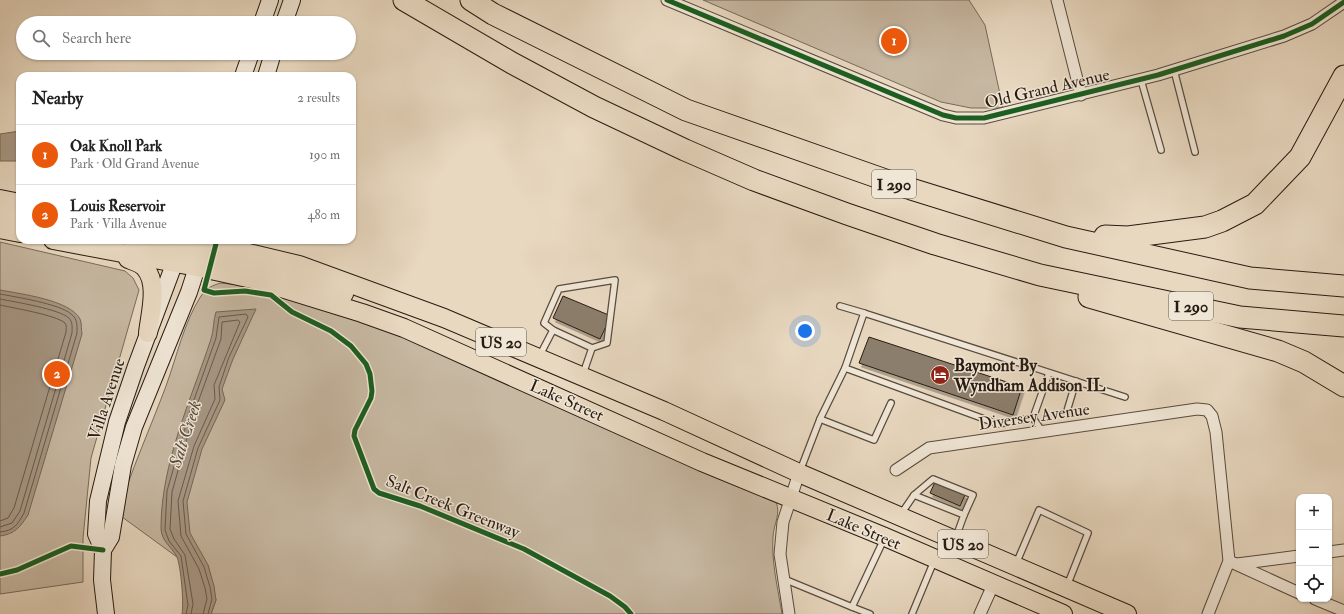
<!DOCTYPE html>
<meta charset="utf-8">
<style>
body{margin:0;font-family:"IM FELL Double Pica",serif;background:#f2f2f2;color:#222}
.controls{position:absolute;right:12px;bottom:12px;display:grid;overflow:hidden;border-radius:8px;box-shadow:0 1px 3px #0004}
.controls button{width:36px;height:36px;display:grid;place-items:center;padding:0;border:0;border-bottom:1px solid #e0e0e0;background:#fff;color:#222;font:20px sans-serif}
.you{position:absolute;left:805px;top:331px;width:14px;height:14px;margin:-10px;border:3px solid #fff;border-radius:50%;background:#1a73e8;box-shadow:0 0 0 6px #1a73e833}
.badge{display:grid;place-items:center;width:26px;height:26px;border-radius:50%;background:#ea580c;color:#fff;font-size:13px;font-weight:700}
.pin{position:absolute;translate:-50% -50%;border:2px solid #fff;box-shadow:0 1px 4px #0006}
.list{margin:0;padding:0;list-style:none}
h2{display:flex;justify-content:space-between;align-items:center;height:52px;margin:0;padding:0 16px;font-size:17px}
h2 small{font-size:13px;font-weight:400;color:#767676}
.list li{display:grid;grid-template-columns:26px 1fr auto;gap:12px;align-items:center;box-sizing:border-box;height:60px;padding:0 16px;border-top:1px solid #e0e0e0}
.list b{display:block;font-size:15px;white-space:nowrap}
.list p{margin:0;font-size:13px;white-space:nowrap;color:#767676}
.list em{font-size:13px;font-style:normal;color:#767676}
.icon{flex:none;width:22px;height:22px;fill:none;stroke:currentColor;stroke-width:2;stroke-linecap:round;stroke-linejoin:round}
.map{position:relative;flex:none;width:1344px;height:614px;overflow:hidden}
.search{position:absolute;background:#fff;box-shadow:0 1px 3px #0004;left:16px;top:16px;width:340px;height:44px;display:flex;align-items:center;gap:10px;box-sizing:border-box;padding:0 14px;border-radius:22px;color:#767676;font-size:15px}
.panel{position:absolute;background:#fff;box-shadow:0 1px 3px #0004;left:16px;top:72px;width:340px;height:172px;border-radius:12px}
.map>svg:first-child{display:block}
.green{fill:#c7b8a2;stroke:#786a5a}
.water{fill:#a79885;stroke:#746657}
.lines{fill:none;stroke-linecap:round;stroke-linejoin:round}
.shore{stroke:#685a4c;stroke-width:1}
.building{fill:#8c7e6c;stroke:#281c12;filter:url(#shadow)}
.service-casing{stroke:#584b3e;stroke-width:8}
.minor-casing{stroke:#584b3e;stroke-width:13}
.secondary-casing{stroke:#281c12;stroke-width:18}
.primary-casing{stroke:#281c12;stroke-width:20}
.motorway-casing{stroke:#281c12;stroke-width:23}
.service{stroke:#f0e6d6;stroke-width:5.5}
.minor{stroke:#f0e6d6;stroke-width:11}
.secondary{stroke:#f0e6d6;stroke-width:16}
.primary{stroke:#e8d8c0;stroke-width:18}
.motorway{stroke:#e8d8c0;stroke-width:21}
.cycleway-casing{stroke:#f0e6d6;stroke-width:8}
.cycleway{stroke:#1b5e20;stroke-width:5}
.labels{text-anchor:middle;stroke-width:3;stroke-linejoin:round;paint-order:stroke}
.shield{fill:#f0e6d6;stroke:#64594d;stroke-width:1}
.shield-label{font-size:16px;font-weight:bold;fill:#281c12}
.street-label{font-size:17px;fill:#281c12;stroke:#f0e6d6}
.poi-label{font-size:17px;font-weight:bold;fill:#281c12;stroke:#f0e6d6;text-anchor:start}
.water-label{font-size:18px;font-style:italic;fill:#5b4e40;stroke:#f0e6d6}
</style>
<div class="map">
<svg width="1344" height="614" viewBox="0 0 1344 614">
<defs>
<filter id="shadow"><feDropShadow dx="2.5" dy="4" stdDeviation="0" flood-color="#0004"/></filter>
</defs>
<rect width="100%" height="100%" fill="#e8d8c0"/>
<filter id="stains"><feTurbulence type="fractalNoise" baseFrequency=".005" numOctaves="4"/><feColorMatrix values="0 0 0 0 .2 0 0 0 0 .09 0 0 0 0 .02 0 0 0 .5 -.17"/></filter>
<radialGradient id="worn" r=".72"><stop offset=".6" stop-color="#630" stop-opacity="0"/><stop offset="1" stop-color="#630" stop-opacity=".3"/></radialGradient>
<g class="green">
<path d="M 703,0 L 969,0 L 985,25 L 1003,108 L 971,108 L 941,102 Z"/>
<path d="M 0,242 L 125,271 L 133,278 L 139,290 L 91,458 L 83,538 L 83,582 L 0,594 Z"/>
<path d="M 221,283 L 256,287 L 404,336 L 776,502 C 781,514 774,523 773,536 C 771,561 778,589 782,614 L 211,614 L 216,600 L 208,565 L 177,557 L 118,514 C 131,470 150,429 166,386 C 177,356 184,322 201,296 C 206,288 213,285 221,283 Z"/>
</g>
<g class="water">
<path d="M 20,131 L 20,161 L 0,161 L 0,134 Z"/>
<path d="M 0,290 C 21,294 70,300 80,319 C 82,323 81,330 82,334 L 28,515 C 20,527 15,534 0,536 Z"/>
<path d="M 256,309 L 233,359 L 222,389 L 225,400 L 202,449 L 187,502 L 190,533 L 208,565 L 214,586 L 216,600 L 211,614 L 182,614 C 184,603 181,567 177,557 C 172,547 161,541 161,528 C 161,463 191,400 211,339 C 214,330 213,321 216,312 Z"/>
</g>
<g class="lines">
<g class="shore">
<path d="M 0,294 C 16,297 60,304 71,314 C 78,319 77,326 77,333 L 24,513 C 18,524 14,531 0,532"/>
<path d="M 0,299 C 15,302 59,309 69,318 C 73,323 72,327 72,333 L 20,511 L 12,523 L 0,527"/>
<path d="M 0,305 C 13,308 56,315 65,323 C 67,325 66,329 66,332 L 14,508 L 8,518 L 0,521"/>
<path d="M 186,614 L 188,605 L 181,556 L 169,541 L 165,530 L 167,491 L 190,411 L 216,338 L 219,317 L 246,314 L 248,317 L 229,357 L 219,387 L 220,400 L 198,448 L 183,501 L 186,534 L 204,567 L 210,587 L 212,599 L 208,614"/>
<path d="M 191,614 L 193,604 L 185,555 L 174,539 L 170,529 L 172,492 L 194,413 L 221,339 L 222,322 L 238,320 L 240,322 L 214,385 L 215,399 L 194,446 L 178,501 L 181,536 L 199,569 L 205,588 L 207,599 L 203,614"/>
</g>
</g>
<g class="building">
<path d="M 563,296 L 611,316 L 600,339 L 553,318 Z"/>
<path d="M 869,337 L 1022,387 L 1013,415 L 859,363 Z"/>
<path d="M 935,482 L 965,495 L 960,506 L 930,493 Z"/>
</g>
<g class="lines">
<g class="service-casing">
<g id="service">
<path d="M 1174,70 L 1195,152"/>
<path d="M 1141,80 L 1161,150"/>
<path d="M 615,280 L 607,343 L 592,348 L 553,330 L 544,323 L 559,289 Z"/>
<path d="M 840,306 L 864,313"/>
<path d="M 540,355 L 553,330"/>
<path d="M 845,368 L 998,424 L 1033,418"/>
<path d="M 583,374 L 592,348"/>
<path d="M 1067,411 L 1076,381"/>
<path d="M 1033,418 L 1049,373"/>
<path d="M 1033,418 L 1042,431"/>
<path d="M 820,419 L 874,440 L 891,403"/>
<path d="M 800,471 L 820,419 L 845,368 L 864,313 L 1125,397"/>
<path d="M 914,495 L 933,479 L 973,495 L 964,515"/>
<path d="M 901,514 L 914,495 L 964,515 L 956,537"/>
<path d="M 1016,564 L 1039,510 L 1088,533 L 1067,586"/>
<path d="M 784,579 L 852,607"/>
<path d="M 870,614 L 852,607 L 884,539"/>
<path d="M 912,614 L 934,561"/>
</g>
</g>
<g class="minor-casing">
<g id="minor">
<path d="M 667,0 L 943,115 L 956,118 L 984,118 L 1158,75 L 1284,36 L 1312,24 L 1344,2"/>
<path d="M 1057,0 L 1081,95"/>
<path d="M 896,470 L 929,448 L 1197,409 L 1207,410 L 1212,416 L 1216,432 L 1229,561 L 1208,614"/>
<path d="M 1329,552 L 1344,550"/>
<path d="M 1229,561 L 1299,593"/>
<path d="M 1237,564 L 1299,556"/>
<path d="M 1315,599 L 1344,611"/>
<path d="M 789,614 L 780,554 L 783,522 L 799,473"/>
<path d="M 980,614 L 993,585"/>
</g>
</g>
<g class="secondary-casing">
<g id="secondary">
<path d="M 262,23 L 270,0"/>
<path d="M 284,23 L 292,0"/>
<path d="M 243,76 L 251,53"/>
<path d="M 266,76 L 273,53"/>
<path d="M 103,550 L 111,537 L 123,465 L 134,427 L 189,292 L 201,255"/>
<path d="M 106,614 L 102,580 L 103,550 L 96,534 L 98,501 L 117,422 L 136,366 L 179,251"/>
</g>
</g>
<g class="primary-casing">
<g id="primary">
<path d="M 0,199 L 20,203"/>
<path d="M 0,216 L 20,218"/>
<path d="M 0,229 L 20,233"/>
<path d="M 53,240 L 197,267 L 252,279 L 362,313 L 404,328 L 702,462 L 885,537 L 1063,614"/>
<path d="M 132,240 L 180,249 L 202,243"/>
<path d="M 194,240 L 299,265 L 444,318 L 664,411 L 799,473 L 1127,614"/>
<path d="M 128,259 C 133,261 141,263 145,268 C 159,284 150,314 148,333"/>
<path d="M 185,260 L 201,255 L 232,262 L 297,279 L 344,294"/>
</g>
</g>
<g class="motorway-casing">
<g id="motorway">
<path d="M 404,0 L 512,63 L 594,107 L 685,150 L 754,180 L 847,214 L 935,244 L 1040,275 L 1240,317 L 1344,326"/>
<path d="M 471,0 L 493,14 L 686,110 L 911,189 L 1066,237 L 1250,278 L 1344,286"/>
<path d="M 1105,236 L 1128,237 L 1205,227 L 1222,221 L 1255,204 L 1300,157 L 1344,76"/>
<path d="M 1089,297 L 1278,351 L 1304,362 L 1344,386"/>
</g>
</g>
<use href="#service" class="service"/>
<use href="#minor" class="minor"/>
<use href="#secondary" class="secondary"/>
<use href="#primary" class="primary"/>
<use href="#motorway" class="motorway"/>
<g class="cycleway-casing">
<g id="cycleway">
<path d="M 667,0 L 943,115 L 956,118 L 984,118 L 1158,75 L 1284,36 L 1312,24 L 1344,2"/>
<path d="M 217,240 L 204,290 L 214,293 L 245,291 L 271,295 L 292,312 L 331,331 L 351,346 L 366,364 L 370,374 L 372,391 L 371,398 L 355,430 L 354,436 L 374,489 L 379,493 L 420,506 L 524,549 L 610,596 L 625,607 L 631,614"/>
<path d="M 0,574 L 17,570 L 71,546 L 103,550"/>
</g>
</g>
<use href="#cycleway" class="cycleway"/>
</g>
<defs>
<g id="hotel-disc" transform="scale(1)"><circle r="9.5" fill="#8f2418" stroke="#f0e6d6"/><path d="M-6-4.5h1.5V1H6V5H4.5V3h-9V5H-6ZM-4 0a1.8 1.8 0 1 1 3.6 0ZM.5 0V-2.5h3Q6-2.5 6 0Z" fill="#fff"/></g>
</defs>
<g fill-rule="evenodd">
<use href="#hotel-disc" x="940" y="375"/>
</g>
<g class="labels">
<g class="shield">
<rect x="872" y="170" width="44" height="28" rx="3"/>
<rect x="1169" y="292" width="44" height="28" rx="3"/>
<rect x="476" y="328" width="50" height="28" rx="3"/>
<rect x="938" y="530" width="50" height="28" rx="3"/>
</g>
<g class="shield-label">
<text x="894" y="190">I 290</text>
<text x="1191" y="312">I 290</text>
<text x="501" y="348">US 20</text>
<text x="963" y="550">US 20</text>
</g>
<g class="street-label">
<text transform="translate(1047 88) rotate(-13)" y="6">Old Grand Avenue</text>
<text transform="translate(106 399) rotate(-72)" y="6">Villa Avenue</text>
<text transform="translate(567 400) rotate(24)" y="6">Lake Street</text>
<text transform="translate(1034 416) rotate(-8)" y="6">Diversey Avenue</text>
<text transform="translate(453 506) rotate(22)" y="6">Salt Creek Greenway</text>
<text transform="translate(864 529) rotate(23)" y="6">Lake Street</text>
</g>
<g class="poi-label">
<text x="954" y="371">Baymont By<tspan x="954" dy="20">Wyndham Addison IL</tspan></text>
</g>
<g class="water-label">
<text transform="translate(185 434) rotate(-72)" y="6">Salt Creek</text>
</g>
</g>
<rect width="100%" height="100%" filter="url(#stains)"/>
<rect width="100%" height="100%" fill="url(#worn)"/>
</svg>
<div class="controls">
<button>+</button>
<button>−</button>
<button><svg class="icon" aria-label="locate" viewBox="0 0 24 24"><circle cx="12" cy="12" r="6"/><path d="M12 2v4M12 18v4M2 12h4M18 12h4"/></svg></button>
</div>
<div class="you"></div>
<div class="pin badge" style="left:894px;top:41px">1</div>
<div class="pin badge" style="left:57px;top:374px">2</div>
<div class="search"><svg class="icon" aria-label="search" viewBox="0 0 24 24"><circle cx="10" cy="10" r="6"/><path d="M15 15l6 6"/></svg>Search here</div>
<section class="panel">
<h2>Nearby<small>2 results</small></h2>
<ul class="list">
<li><span class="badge">1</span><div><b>Oak Knoll Park</b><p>Park · Old Grand Avenue</p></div><em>190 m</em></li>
<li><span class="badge">2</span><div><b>Louis Reservoir</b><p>Park · Villa Avenue</p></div><em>480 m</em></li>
</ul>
</section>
</div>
